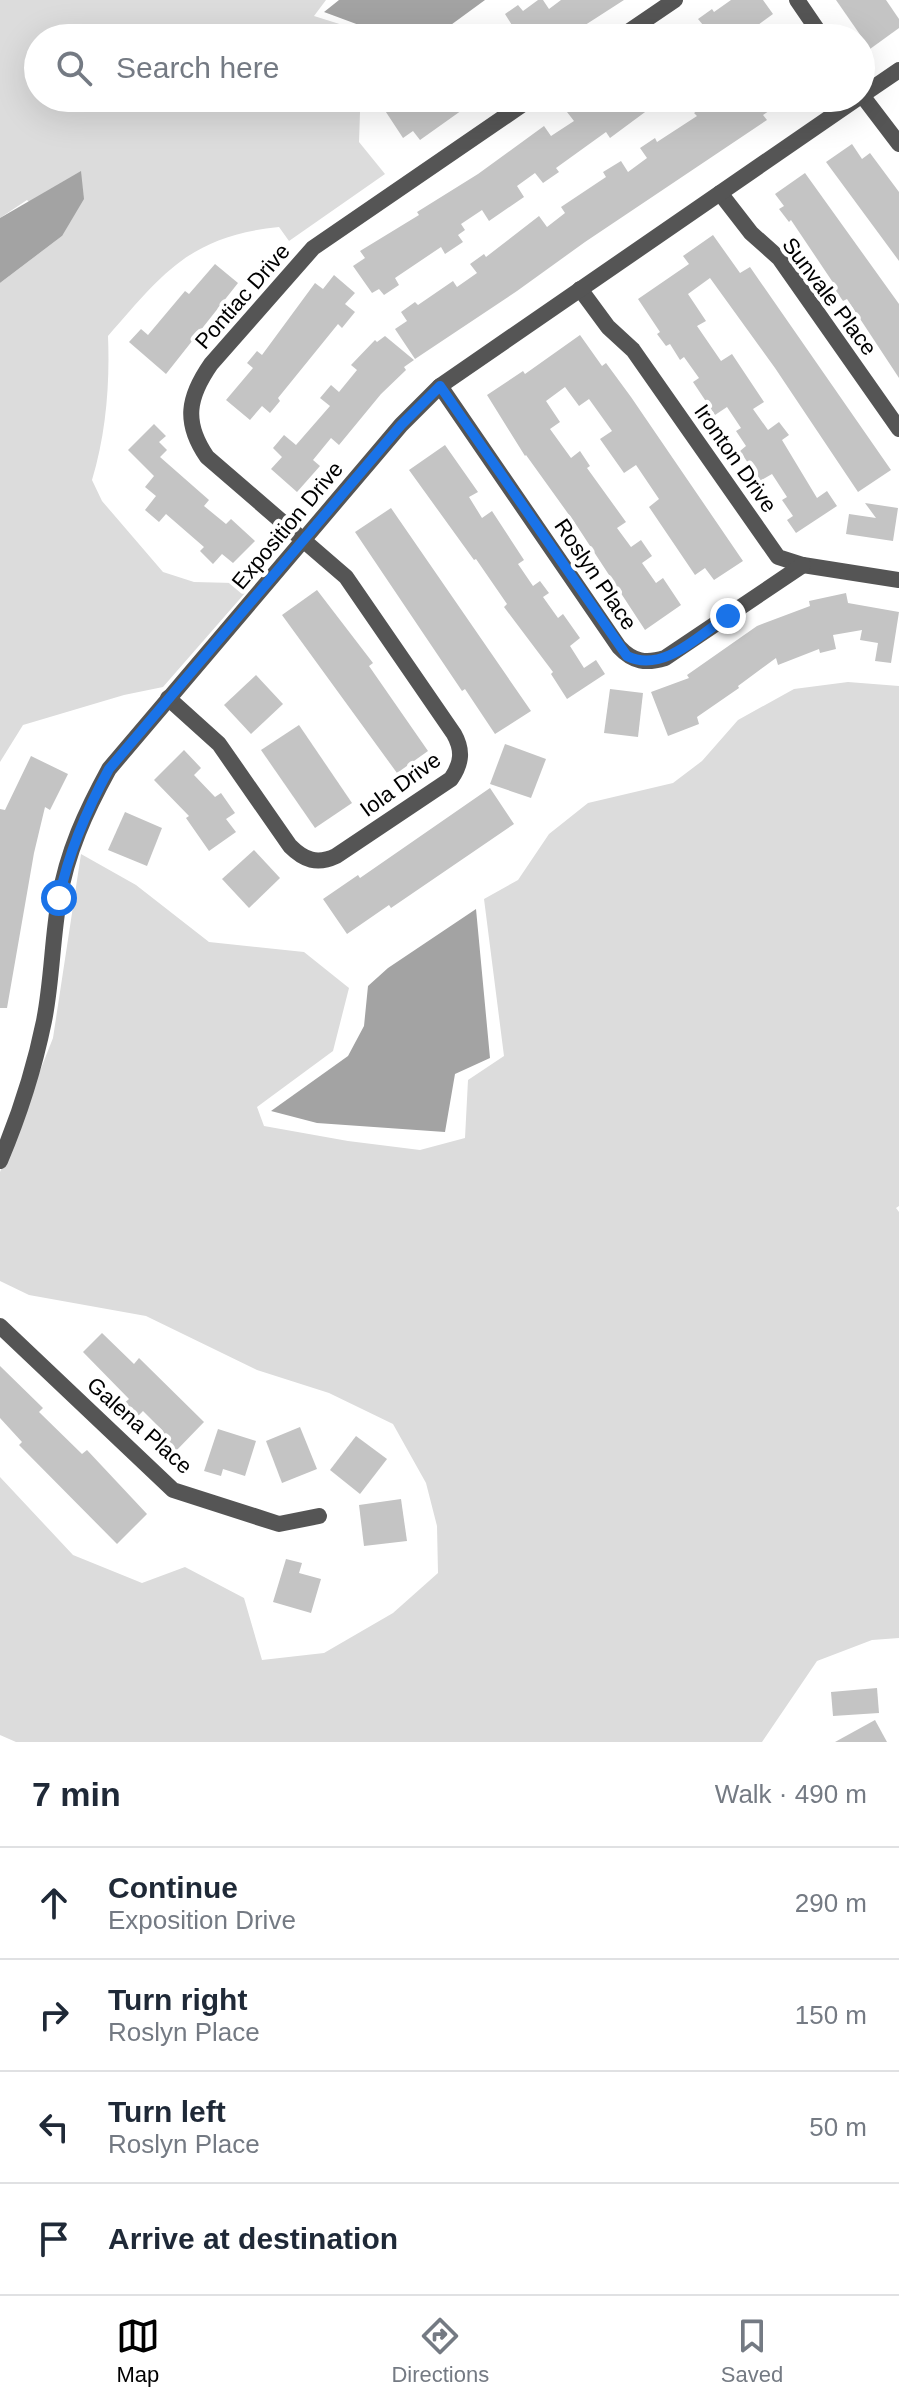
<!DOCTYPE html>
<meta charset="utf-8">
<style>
body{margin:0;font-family:Helvetica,sans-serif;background:#f6f6f7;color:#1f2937}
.stop{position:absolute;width:24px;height:24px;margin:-18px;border:6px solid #1a73e8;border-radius:50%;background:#fff}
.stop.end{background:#1a73e8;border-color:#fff;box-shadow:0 2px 8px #0008}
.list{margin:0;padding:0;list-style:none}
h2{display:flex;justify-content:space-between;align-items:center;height:104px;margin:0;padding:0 32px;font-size:34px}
h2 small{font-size:26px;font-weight:400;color:#747a83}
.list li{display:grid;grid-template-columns:52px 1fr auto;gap:24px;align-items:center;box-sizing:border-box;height:112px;padding:0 32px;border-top:2px solid #e0e1e3}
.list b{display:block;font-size:30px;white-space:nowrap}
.list p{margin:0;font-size:26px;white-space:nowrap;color:#747a83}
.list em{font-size:26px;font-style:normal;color:#747a83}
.icon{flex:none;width:44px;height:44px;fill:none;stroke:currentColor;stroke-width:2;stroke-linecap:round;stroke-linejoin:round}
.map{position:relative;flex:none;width:899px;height:1742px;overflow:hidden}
.search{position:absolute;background:#fff;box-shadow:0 8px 32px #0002;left:24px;right:24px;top:24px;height:88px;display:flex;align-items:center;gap:20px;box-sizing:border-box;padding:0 28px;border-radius:44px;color:#747a83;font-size:30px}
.sheet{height:552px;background:#fff}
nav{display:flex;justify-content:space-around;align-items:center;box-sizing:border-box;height:112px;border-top:2px solid #e0e1e3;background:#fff;font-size:22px;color:#747a83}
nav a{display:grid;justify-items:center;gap:4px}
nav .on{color:#000}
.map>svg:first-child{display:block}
.green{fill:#dcdcdc}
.water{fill:#a3a3a3}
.building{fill:#c4c4c4}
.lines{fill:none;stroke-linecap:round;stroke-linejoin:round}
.street{stroke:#555;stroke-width:16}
.route{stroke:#1a73e8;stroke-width:10}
.labels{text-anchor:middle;stroke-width:8;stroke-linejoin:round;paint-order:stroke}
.street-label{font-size:22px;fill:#000;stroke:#fff}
</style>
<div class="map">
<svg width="899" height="1742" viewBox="0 0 899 1742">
<rect width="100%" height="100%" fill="#fff"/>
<g class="green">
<path d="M 0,0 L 326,0 L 314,16 L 349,27 L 364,38 L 38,38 L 38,98 L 368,98 L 360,112 L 359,142 L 385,174 L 289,241 L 279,227 C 190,236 163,273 108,336 C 110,384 106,434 92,480 L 102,501 L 163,572 L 194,582 L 234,583 L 245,593 L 163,687 L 124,695 L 23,725 L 0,762 L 0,283 L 62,236 L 27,200 L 0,218 Z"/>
<path d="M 848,682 L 899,686 L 899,1206 L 896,1208 L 899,1212 L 899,1638 L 872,1640 L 817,1661 L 762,1742 L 16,1742 L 0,1735 L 0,1477 L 73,1555 L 142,1583 L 185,1567 L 244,1598 L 262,1660 L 324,1653 L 393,1613 L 438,1573 L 437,1526 L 426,1483 L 393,1424 L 329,1393 L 257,1370 L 146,1316 L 29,1295 L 0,1281 L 0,1172 L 53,1038 L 81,854 L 136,885 L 209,942 L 304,952 L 349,988 L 333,1051 L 257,1107 L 264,1126 L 348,1141 L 420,1150 L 465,1138 L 468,1080 L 504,1056 L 484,899 L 518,880 L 549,834 L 588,803 L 673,783 L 702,761 L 738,720 L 794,689 Z"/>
</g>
<g class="water">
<path d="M 339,0 L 485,0 L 433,38 L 375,38 L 359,25 L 324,12 Z"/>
<path d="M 81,171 L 84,199 L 62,236 L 0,283 L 0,218 Z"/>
<path d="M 476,909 L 490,1058 L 455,1074 L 445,1132 L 317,1123 L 271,1111 L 348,1056 L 364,1026 L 368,986 L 388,968 Z"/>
</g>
<g class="building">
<path d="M 538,0 L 543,0 L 549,9 L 561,0 L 624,0 L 565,38 L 503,38 L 515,30 L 505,14 L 518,5 L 523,11 Z"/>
<path d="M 731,0 L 763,0 L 773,14 L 758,25 L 767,38 L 684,38 L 703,25 L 698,19 L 712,9 L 714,12 Z"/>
<path d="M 836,0 L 886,0 L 899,19 L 899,28 L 870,49 Z"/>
<path d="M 400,98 L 479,98 L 420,140 L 413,131 L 403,138 L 384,109 Z"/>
<path d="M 589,98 L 664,98 L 610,138 L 606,132 L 556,168 L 559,172 L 543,183 L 535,173 L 517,186 L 524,197 L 489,221 L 482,210 L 461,224 L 465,230 L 458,235 L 463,242 L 445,254 L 441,247 L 395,278 L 399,285 L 384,295 L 379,289 L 372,293 L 353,266 L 365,258 L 360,251 L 419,215 L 417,212 L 478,174 L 544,126 L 551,136 L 574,121 L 567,112 Z"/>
<path d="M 715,98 L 788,98 L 763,115 L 767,120 L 585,242 L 517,291 L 415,359 L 395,329 L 407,321 L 401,312 L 415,302 L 418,305 L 453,281 L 457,287 L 477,273 L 470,264 L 484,254 L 486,257 L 539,216 L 547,227 L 565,213 L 561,207 L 606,177 L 603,172 L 621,161 L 628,172 L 647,158 L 640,148 L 655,138 L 657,142 L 697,116 L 694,113 Z"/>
<path d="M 852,144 L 862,159 L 870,153 L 899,192 L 899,261 L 826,162 Z"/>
<path d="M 805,173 L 899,304 L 899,378 L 847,299 L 843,301 L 834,288 L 836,287 L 791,220 L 789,222 L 779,209 L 784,206 L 775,194 Z"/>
<path d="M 713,235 L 740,273 L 750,267 L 891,470 L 858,492 L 775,368 L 710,278 L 688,294 L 706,321 L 697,326 L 721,361 L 732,354 L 764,402 L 753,409 L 768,430 L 779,422 L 789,435 L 782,440 L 817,498 L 827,491 L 837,506 L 796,533 L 787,520 L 793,516 L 782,500 L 787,497 L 772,474 L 760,481 L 740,451 L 746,446 L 736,431 L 741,428 L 727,407 L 715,415 L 693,382 L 699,378 L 684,357 L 680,360 L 670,344 L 666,346 L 657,334 L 660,332 L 638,299 L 689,264 L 683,256 Z"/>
<path d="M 215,264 L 238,283 L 166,374 L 129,342 L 141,329 L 148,335 L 185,291 L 189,294 Z"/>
<path d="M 334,275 L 355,293 L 345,304 L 355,312 L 342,328 L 338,324 L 278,398 L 280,401 L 270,413 L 262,406 L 250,420 L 226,400 L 253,368 L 247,363 L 257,351 L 262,355 L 315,283 L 323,289 Z"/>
<path d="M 580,335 L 602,366 L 606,363 L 631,397 L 743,561 L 714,580 L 705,568 L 695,575 L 649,507 L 659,499 L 636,465 L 624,473 L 600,439 L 612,431 L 589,399 L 579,406 L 565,387 L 546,401 L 560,422 L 550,429 L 571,458 L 580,451 L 590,466 L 587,468 L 626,522 L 617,528 L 631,547 L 641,540 L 652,556 L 642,563 L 656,583 L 663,578 L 681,605 L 645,630 L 577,526 L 526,455 L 525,456 L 487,395 L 523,371 L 525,374 Z"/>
<path d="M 385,336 L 414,360 L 404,367 L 406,370 L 381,394 L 339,445 L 331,438 L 313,460 L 320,466 L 297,492 L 271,469 L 282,457 L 273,448 L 284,435 L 296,445 L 330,406 L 320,398 L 331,385 L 339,392 L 357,370 L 351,365 L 375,340 L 377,342 Z"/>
<path d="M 154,424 L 166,436 L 159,442 L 167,450 L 160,457 L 209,500 L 204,506 L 226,524 L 231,519 L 255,541 L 233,563 L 222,554 L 213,564 L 200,551 L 204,547 L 166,514 L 159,522 L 145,510 L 156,496 L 145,487 L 154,476 L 128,450 Z"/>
<path d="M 445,445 L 478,492 L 469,497 L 482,518 L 492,511 L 524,560 L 518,564 L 533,586 L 540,581 L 549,593 L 543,597 L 558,618 L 563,614 L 580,638 L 570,646 L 584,668 L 596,660 L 605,674 L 567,699 L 551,674 L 553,672 L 504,607 L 507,604 L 476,559 L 474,560 L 409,470 Z"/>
<path d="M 865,503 L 898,508 L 893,541 L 846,534 L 849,514 L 876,518 Z"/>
<path d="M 391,508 L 531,711 L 495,734 L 465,689 L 462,691 L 355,532 Z"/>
<path d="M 317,590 L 373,663 L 369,666 L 428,751 L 397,773 L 282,615 Z"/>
<path d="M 846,593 L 848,603 L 899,612 L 891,663 L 875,661 L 878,643 L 860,640 L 862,630 L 833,635 L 836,649 L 820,653 L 819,649 L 778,665 L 776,658 L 738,686 L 739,688 L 697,717 L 699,724 L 668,736 L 651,692 L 689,678 L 687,675 L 757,626 L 810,606 L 809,601 Z"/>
<path d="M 256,675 L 283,704 L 251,734 L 224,705 Z"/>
<path d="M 610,689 L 643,693 L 638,737 L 604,733 Z"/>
<path d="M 299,725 L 352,803 L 315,828 L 261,750 Z"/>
<path d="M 505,744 L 546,759 L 531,798 L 490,784 Z"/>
<path d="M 184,750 L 201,768 L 194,775 L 215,797 L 221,793 L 235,813 L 226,819 L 236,832 L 209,851 L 186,818 L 189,816 L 154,780 Z"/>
<path d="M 31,756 L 68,774 L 50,810 L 45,807 L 34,853 L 7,1008 L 0,1008 L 0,809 L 5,810 Z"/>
<path d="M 490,788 L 514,824 L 391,908 L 389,905 L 347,934 L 323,899 L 358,875 L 360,878 Z"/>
<path d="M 125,812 L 162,828 L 147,866 L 108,850 Z"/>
<path d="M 254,850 L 280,878 L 249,908 L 222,879 Z"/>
<path d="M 102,1333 L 134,1364 L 139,1358 L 204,1422 L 173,1454 L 157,1438 L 163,1431 L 143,1411 L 136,1418 L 122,1405 L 129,1399 L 83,1352 Z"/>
<path d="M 0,1366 L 43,1408 L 39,1412 L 82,1454 L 87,1450 L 147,1514 L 117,1544 L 19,1445 L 22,1442 L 0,1418 Z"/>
<path d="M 300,1427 L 317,1469 L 282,1483 L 266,1441 Z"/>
<path d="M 218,1429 L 256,1441 L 245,1476 L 223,1469 L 221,1476 L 204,1471 Z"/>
<path d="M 356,1436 L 387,1459 L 360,1494 L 330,1470 Z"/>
<path d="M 401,1499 L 407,1541 L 364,1546 L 359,1505 Z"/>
<path d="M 286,1559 L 302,1563 L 299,1573 L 321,1579 L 311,1613 L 273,1602 Z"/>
<path d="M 877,1688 L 879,1713 L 833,1716 L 831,1692 Z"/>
<path d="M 875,1720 L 887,1742 L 835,1742 Z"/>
</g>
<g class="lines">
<g class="street">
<path d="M 797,0 L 823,38"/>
<path d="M 619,38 L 675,0"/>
<path d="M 861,94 L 899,144"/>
<path d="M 861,96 L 899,70"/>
<path d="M 720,193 L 751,233 L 779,258 L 899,429"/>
<path d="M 580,289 L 608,327 L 633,350 L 778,557 L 803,565 L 899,580"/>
<path d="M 440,386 L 619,647 C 633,662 646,664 665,658 L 803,565"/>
<path d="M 168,698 L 219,744 L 290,846 C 304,860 317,865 336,856 L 451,779 C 462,763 463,750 454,734 L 346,577 L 207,457 C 183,422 188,397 211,364 L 313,248 L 532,98"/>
<path d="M 0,1161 C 19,1116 34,1070 44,1021 C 52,981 52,940 59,900 C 67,852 86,811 109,769 L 401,425 L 440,386 L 858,98"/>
<path d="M 0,1326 L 173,1490 L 279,1524 L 319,1516"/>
</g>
</g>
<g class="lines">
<path class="route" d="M 59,898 C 69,851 86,811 109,769 L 401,425 L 440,386 L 627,656 C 663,674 699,635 728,616"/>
</g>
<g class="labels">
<g class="street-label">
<text transform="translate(242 296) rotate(-49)" y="8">Pontiac Drive</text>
<text transform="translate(830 296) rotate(53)" y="8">Sunvale Place</text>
<text transform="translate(736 458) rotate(55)" y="8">Ironton Drive</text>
<text transform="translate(287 525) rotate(-50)" y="8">Exposition Drive</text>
<text transform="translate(596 574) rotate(56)" y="8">Roslyn Place</text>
<text transform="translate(400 784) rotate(-36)" y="8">Iola Drive</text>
<text transform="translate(140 1425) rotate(42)" y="8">Galena Place</text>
</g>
</g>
</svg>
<div class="stop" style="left:59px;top:898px"></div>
<div class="stop end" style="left:728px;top:616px"></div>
<div class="search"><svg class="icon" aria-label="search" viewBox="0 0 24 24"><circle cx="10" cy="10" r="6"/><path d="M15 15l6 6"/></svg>Search here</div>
</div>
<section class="sheet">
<h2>7 min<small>Walk · 490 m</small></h2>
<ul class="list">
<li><svg class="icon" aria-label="ahead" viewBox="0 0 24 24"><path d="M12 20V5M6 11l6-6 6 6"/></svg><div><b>Continue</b><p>Exposition Drive</p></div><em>290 m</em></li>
<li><svg class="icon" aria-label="right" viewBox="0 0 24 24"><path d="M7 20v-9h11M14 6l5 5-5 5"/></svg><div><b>Turn right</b><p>Roslyn Place</p></div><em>150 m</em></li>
<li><svg class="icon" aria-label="left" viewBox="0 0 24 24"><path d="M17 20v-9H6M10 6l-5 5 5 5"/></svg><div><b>Turn left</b><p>Roslyn Place</p></div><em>50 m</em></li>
<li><svg class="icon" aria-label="arrive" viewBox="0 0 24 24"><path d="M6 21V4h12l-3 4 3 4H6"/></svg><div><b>Arrive at destination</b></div></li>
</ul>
</section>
<nav>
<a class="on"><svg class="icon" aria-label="map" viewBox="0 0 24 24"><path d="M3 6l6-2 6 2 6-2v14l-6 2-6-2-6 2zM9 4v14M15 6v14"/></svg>Map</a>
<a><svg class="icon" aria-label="directions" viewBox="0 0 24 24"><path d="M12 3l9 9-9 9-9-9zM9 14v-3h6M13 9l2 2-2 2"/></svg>Directions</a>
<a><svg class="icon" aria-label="saved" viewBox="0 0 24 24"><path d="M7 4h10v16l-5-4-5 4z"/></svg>Saved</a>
</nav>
